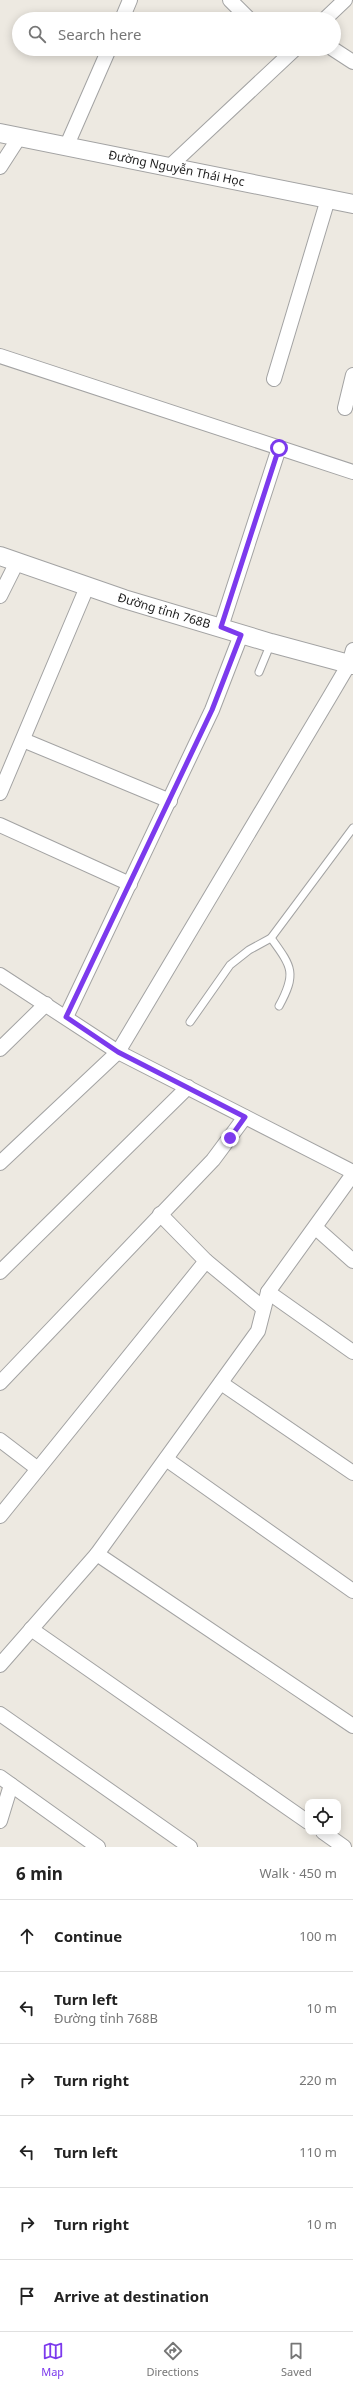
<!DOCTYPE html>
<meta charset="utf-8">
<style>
body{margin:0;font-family:"Noto Sans",sans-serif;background:#f2f2f2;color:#222}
.controls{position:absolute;right:12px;bottom:12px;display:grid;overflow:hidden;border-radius:8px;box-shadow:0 2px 10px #0003}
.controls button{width:36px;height:36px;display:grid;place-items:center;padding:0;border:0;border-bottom:1px solid #e0e0e0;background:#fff;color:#222;font:20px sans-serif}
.stop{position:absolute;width:12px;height:12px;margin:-9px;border:3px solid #7c3aed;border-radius:50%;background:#fff}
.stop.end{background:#7c3aed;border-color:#fff;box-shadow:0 1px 4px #0008}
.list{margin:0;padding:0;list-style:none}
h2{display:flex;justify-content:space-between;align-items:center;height:52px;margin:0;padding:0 16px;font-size:17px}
h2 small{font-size:13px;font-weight:400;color:#767676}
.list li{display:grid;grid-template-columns:26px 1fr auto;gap:12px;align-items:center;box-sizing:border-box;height:72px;padding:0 16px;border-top:1px solid #e0e0e0}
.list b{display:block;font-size:15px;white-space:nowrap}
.list p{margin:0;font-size:13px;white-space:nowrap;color:#767676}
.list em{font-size:13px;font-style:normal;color:#767676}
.icon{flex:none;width:22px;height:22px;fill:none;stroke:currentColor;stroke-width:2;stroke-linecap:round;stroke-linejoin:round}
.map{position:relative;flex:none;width:353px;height:1847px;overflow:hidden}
.search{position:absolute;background:#fff;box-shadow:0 2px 10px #0003;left:12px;right:12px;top:12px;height:44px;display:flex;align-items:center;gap:10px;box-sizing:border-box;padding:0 14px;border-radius:22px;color:#767676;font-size:15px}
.sheet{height:484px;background:#fff}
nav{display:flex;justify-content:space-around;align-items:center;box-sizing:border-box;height:56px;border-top:1px solid #e0e0e0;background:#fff;font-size:11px;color:#767676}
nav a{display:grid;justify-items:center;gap:2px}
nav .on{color:#7c3aed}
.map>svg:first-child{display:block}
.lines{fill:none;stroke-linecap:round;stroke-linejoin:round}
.service-casing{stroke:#a3a3a3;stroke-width:9}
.minor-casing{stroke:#a3a3a3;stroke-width:16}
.tertiary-casing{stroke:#a3a3a3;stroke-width:20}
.service{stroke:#fff;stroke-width:7}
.minor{stroke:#fff;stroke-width:14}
.tertiary{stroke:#fff;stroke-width:18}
.route{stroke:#7c3aed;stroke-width:5}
.labels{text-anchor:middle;stroke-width:3;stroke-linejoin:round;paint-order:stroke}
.street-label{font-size:12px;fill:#1c1c1c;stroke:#fff}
</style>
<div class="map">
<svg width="353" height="1847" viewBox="0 0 353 1847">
<rect width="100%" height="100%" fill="#ede9e1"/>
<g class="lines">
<g class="service-casing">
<g id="service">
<path d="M 259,672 L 271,643"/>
<path d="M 271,938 C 292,967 297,973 279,1006"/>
<path d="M 190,1022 L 230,965 L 249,950 L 271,938 L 353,828"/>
</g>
</g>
<g class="minor-casing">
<g id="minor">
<path d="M 230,0 L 249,19"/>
<path d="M 122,19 L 130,0"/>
<path d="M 325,19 L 345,0"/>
<path d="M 333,49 L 353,62"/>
<path d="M 67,145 L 109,49"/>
<path d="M 0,167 L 20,136"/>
<path d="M 169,167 L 295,49"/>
<path d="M 0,356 L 353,472"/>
<path d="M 274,379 L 328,199"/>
<path d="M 345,408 L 353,375"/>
<path d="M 0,596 L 17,562"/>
<path d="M 221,627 L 279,448"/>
<path d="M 23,740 L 170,801"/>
<path d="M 0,793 L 87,587"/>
<path d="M 0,825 L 130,884"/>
<path d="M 0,975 L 118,1052 L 353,1172"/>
<path d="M 66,1017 L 212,710 L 241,635"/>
<path d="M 0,1049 L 46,1004"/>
<path d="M 0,1163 L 118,1052 L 329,698 L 349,664 L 353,650"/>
<path d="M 160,1214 L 206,1261 L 263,1308"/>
<path d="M 316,1228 L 353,1261"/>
<path d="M 0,1272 L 188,1087"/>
<path d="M 268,1292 L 353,1352"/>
<path d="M 0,1383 L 213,1160 L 245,1117"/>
<path d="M 221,1383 L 353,1473"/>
<path d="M 0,1440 L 38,1469"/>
<path d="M 166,1459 L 353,1591"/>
<path d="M 0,1516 L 206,1261"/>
<path d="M 97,1554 L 353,1726"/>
<path d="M 31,1629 L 308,1822"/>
<path d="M 0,1665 L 97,1554 L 258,1331 L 268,1292 L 353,1174"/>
<path d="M 0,1714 L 190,1847"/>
<path d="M 0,1777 L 98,1847"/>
<path d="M 0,1821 L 11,1785"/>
<path d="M 323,1832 L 344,1847"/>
</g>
</g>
<g class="tertiary-casing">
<g id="tertiary">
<path id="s1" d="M 0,133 L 353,204"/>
<path id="s2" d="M 0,556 L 124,599 L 271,643 L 353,665"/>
</g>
</g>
<use href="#service" class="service"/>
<use href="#minor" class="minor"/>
<use href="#tertiary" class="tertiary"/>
</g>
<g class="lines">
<path class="route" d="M 230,1138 L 245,1117 L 118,1052 L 66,1017 L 212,710 L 241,635 L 221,627 L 279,448"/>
</g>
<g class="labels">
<g class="street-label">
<text dy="4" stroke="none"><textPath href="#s1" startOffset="180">Đường Nguyễn Thái Học</textPath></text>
<text dy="4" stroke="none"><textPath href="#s2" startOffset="173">Đường tỉnh 768B</textPath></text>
</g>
</g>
</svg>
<div class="controls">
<button><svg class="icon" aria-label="locate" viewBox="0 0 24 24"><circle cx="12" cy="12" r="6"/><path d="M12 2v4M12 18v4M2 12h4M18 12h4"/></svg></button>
</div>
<div class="stop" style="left:279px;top:448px"></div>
<div class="stop end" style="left:230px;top:1138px"></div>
<div class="search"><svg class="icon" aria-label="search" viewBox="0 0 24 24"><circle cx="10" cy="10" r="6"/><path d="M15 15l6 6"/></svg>Search here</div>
</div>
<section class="sheet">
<h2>6 min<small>Walk · 450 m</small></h2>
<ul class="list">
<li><svg class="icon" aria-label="ahead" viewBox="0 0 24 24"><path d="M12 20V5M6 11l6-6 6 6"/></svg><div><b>Continue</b></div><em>100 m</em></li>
<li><svg class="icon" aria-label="left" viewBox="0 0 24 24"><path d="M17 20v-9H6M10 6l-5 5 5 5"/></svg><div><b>Turn left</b><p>Đường tỉnh 768B</p></div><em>10 m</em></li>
<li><svg class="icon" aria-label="right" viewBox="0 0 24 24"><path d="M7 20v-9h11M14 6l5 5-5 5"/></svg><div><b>Turn right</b></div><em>220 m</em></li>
<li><svg class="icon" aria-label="left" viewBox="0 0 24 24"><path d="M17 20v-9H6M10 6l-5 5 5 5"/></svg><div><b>Turn left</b></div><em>110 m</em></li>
<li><svg class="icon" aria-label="right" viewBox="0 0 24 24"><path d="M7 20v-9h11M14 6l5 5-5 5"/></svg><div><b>Turn right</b></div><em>10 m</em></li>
<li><svg class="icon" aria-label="arrive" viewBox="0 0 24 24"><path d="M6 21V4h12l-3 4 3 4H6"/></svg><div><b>Arrive at destination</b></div></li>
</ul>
</section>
<nav>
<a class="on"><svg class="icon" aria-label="map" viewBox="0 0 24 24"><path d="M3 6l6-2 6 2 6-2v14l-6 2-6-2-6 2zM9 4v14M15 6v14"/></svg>Map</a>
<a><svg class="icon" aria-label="directions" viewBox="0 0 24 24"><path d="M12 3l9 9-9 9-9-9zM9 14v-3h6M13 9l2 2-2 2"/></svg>Directions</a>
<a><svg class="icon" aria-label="saved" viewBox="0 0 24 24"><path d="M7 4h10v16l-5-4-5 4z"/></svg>Saved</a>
</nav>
